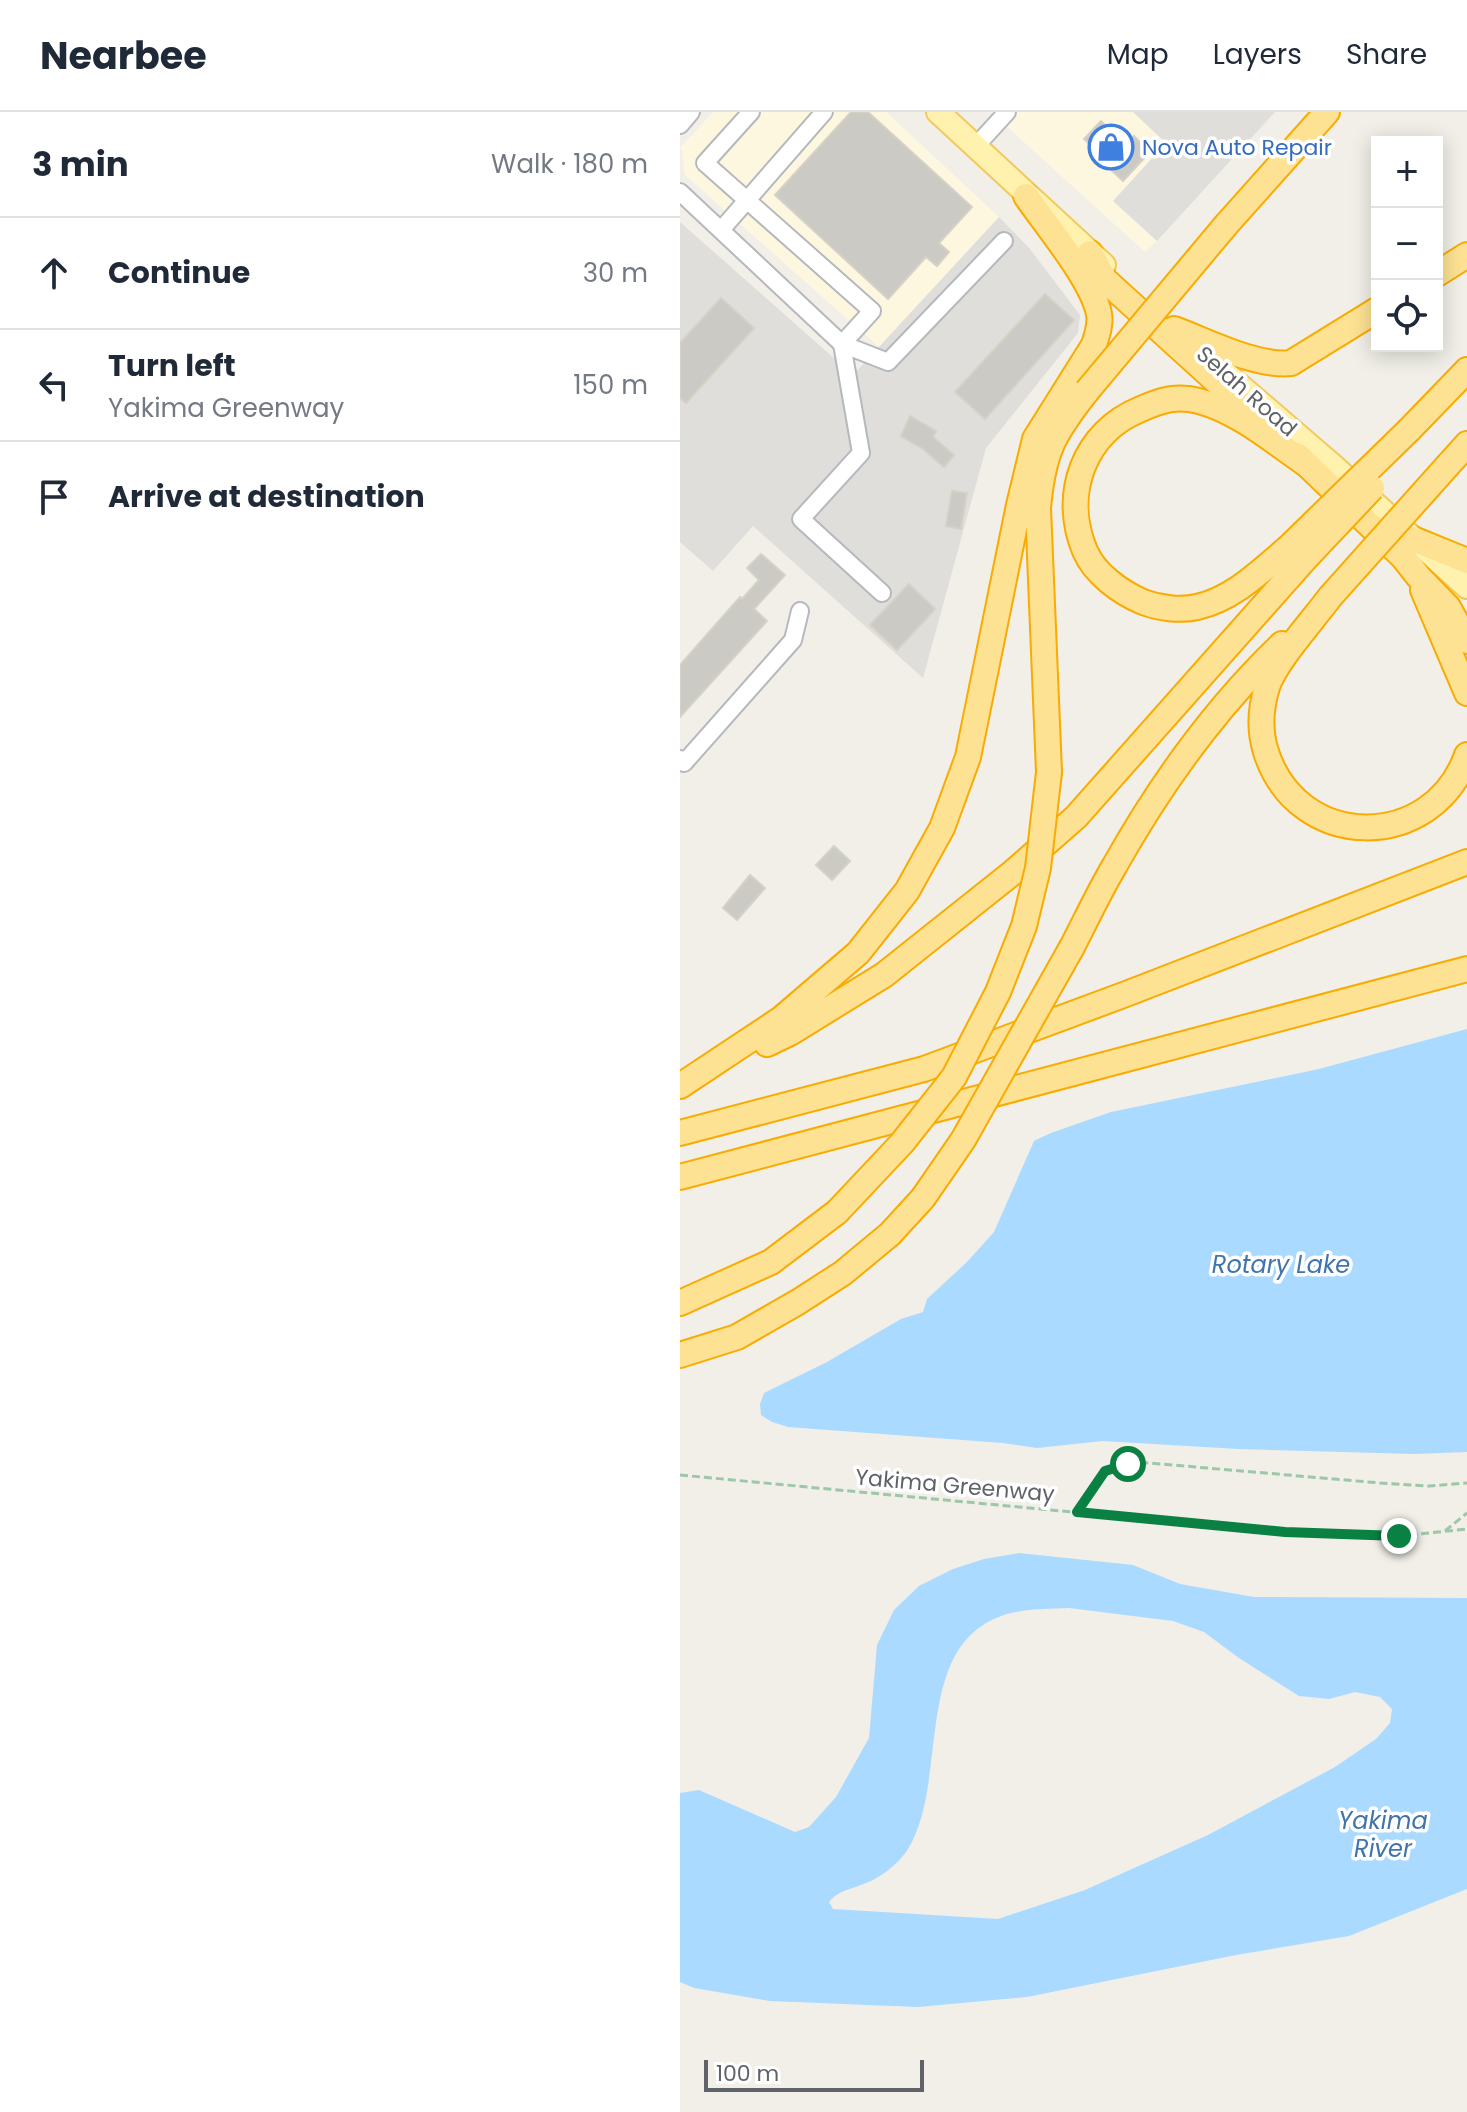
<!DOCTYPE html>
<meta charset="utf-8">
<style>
body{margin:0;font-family:Poppins,sans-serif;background:#f2f2f3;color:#1f2937}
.controls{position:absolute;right:24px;top:24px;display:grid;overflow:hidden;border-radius:0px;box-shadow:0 4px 20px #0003}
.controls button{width:72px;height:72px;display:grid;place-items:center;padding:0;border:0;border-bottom:2px solid #e0e1e3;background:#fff;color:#1f2937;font:40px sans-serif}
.scale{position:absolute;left:24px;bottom:20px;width:220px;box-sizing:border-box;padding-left:8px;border:4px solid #5f6368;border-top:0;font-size:22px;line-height:28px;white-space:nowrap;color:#5f6368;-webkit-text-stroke:6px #fff;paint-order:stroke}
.stop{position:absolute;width:24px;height:24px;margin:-18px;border:6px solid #0b8043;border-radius:50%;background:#fff}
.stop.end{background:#0b8043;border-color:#fff;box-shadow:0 2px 8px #0008}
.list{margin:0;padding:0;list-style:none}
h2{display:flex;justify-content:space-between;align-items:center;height:104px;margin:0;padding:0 32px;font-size:34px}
h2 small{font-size:26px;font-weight:400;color:#747a83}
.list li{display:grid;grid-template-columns:52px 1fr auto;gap:24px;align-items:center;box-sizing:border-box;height:112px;padding:0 32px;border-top:2px solid #e0e1e3}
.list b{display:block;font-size:30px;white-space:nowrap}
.list p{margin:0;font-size:26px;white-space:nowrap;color:#747a83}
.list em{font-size:26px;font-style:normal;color:#747a83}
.icon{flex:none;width:44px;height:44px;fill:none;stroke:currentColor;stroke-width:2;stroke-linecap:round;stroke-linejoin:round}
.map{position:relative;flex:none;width:787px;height:2000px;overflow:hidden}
header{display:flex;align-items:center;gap:48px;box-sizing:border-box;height:112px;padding:0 40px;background:#fff;border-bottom:2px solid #e0e1e3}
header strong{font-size:38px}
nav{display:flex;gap:44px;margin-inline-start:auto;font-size:28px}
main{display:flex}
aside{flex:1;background:#fff}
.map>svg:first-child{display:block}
.commercial{fill:#fef7e0}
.industrial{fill:#e0deda}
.water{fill:#aadaff;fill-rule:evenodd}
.building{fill:#cccac5;stroke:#d6d1c6;stroke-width:2}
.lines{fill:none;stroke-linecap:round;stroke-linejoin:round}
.minor-casing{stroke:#b5b8bc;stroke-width:20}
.major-casing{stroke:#f2c960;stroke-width:26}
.highway-casing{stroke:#f9ab00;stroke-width:28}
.path{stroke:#9cc7a9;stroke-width:3;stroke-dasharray:8 4;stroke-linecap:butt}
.minor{stroke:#fff;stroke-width:16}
.major{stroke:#fff2af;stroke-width:22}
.highway{stroke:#fde293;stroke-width:24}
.highway-bridge-casing{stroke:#f9ab00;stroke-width:28;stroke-linecap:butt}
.highway-bridge{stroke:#fde293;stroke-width:24}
.route{stroke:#0b8043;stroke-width:10}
.labels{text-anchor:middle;stroke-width:7;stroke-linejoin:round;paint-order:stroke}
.shop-label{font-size:22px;fill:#366cbe;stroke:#fff;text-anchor:start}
.street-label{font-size:22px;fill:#5f6368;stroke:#fff}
.water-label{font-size:24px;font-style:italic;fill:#4174aa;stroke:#fff}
</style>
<header>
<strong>Nearbee</strong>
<nav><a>Map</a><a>Layers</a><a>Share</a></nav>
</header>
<main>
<aside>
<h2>3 min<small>Walk · 180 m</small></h2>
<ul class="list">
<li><svg class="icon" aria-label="ahead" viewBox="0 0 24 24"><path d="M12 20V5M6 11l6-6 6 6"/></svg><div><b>Continue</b></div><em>30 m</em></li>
<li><svg class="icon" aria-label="left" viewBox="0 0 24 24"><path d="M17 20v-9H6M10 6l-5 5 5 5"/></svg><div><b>Turn left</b><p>Yakima Greenway</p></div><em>150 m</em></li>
<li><svg class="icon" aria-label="arrive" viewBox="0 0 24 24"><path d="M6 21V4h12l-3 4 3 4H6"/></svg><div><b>Arrive at destination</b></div></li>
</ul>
</aside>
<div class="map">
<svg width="787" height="2000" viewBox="0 0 787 2000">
<rect width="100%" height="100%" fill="#f1efe8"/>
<g class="commercial">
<path d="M 33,0 L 206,0 L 319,105 L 199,235 L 5,63 L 1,35 Z"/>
<path d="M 311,0 L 453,0 L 486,31 L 433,89 L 477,129 L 465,140 Z"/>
</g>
<g class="industrial">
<path d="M 453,0 L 595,0 L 477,129 L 433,89 L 486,31 Z"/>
<path d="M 319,105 L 350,137 L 400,203 L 398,221 L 306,336 L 243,566 L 73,414 L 33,459 L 0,430 L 0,110 L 173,263 Z"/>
</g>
<g class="water">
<path d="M 787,917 L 787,1340 L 734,1342 L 558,1337 L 423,1329 L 357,1336 L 323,1331 L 108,1315 L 92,1310 L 81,1303 L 80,1292 L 84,1281 L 147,1250 L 221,1207 L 243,1200 L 247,1187 L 287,1150 L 314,1120 L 354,1029 L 371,1021 L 431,1000 L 639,957 Z"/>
<path d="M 339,1441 L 453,1453 L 500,1472 L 574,1485 L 787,1486 L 787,1777 L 669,1824 L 556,1843 L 347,1885 L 238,1895 L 90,1889 L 14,1876 L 0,1870 L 0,1681 L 19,1678 L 115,1720 L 129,1715 L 156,1685 L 189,1626 L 197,1533 L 214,1498 L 239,1474 L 273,1457 L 304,1447 ZM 389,1496 L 493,1509 L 524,1520 L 559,1546 L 619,1584 L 649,1587 L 675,1580 L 700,1585 L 712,1597 L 710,1611 L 696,1627 L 655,1655 L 528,1723 L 405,1778 L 318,1807 L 153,1797 L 149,1790 C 158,1778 173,1777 186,1771 C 202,1765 219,1751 228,1737 C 269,1670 233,1542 316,1506 C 339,1496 365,1497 389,1496 Z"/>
</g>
<g class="building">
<path d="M 171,0 L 188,0 L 292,95 L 259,131 L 269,140 L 257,154 L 246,145 L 208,187 L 95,83 Z"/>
<path d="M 421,9 L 446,32 L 454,24 L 470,40 L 443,69 L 425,52 L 427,49 L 404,27 Z"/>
<path d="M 365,182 L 394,208 L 305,307 L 275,280 Z"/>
<path d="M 41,186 L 74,216 L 6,291 L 0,286 L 0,231 Z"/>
<path d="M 230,304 L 256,319 L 253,325 L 274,343 L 264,355 L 243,337 L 221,324 Z"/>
<path d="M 272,379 L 287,381 L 281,417 L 266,414 Z"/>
<path d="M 81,442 L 105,463 L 74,497 L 87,509 L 0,605 L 0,553 L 60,485 L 62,487 L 79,468 L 67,456 Z"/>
<path d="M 229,472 L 255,497 L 217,538 L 190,513 Z"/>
<path d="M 154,734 L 170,749 L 152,768 L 136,753 Z"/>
<path d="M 70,763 L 85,776 L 57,808 L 43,796 Z"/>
</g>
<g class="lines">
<g class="minor-casing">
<g id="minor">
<path d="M 0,13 L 11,0"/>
<path d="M 295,35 L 327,0"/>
<path d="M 0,80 L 162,232 L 192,199 L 25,51 L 71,0"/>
<path d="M 41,118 L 144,0"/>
<path d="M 202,481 L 121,407 L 181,341 L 162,232 L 208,250 L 324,129"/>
<path d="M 0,647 L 4,651 L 113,528 L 120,499"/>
</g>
</g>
<g class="major-casing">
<g id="major">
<path d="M 258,0 L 424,153"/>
<path d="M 521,240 L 650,351 L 787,475"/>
</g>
</g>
<g class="highway-casing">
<g id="highway">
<path d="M 546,113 L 647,0"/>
<path d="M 410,141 L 425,168 L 578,307"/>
<path d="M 757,162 L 787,143"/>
<path d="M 494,217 C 527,229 576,255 611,251 L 697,198"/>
<path d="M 729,318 L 787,258"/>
<path d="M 617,343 L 723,445 L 738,464 L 768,495 L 787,529"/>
<path d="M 769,352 L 787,332"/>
<path d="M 733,427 L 787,449"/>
<path d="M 608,436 C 581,459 553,487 517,495 C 500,499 479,496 463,490 C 440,480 415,462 405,439 C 381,382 404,320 461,297 C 481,288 498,283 519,289 C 560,300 595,331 629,354"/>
<path d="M 743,478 L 787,581"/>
<path d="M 650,485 C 633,508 595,550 587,575 C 580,598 579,618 586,640 C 618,740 753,740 787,643"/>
<path d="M 369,660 L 358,396 C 363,340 373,322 407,279"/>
<path d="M 392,835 C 406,808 419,780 435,753 C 480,673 536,595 602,532"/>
<path d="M 87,932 L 110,921 L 204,863 L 331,762 L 396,705 L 625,447"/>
<path d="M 0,974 L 101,907 L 178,841 L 227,779 L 262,716 L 288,645 L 339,393 L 355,327 L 414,233 C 417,223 421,212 419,202 C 413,169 366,113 346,84"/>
<path d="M 0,1021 L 244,957 L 446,882 L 787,750"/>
<path d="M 0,1065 L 787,857"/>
<path d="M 0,1191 L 91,1150 L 157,1100"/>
<path d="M 0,1243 L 57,1225 L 118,1190 L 163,1161 L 210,1122 L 243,1086"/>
</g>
</g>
<g class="path">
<path d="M 0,1363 L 605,1420 L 719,1424 L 787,1417"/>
<path d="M 398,1398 L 425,1359 L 458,1350 L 700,1371 L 749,1374 L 787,1371"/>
<path d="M 765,1419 L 787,1401"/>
</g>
<use href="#minor" class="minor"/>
<use href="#major" class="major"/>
<use href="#highway" class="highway"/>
<g class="highway-bridge-casing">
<g id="highway-bridge">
<path d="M 407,279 L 546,113"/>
<path d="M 608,436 L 729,318"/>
<path d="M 625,447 L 692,376"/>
<path d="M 650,485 L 769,352"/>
<path d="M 243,1086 L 283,1028 L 392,835"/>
<path d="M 157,1100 L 222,1031 L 274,965 L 318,880 L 344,814 L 358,756 L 369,660"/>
</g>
</g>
<use href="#highway-bridge" class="highway-bridge"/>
</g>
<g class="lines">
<path class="route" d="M 448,1352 L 425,1359 L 397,1400 L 605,1420 L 719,1424"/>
</g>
<defs>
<g id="shop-ring" transform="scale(2.3)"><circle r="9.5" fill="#fff" stroke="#3f7fe0" stroke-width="1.5"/><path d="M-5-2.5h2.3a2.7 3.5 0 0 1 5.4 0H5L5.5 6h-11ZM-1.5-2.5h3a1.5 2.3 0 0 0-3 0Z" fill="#3f7fe0"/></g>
</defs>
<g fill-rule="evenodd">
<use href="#shop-ring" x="431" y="35"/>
</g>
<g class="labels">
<g class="shop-label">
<text x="462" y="43">Nova Auto Repair</text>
</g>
<g class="street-label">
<text transform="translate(567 279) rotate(41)" y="8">Selah Road</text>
<text transform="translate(275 1373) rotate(5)" y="8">Yakima Greenway</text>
</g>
<g class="water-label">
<text x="601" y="1161">Rotary Lake</text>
<text x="703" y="1717">Yakima<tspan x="703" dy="28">River</tspan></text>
</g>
</g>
</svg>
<div class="controls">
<button>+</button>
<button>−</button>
<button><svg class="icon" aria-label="locate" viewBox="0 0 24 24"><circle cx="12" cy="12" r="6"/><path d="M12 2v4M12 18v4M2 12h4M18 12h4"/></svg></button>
</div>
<div class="scale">100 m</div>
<div class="stop" style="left:448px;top:1352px"></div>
<div class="stop end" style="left:719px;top:1424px"></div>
</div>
</main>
